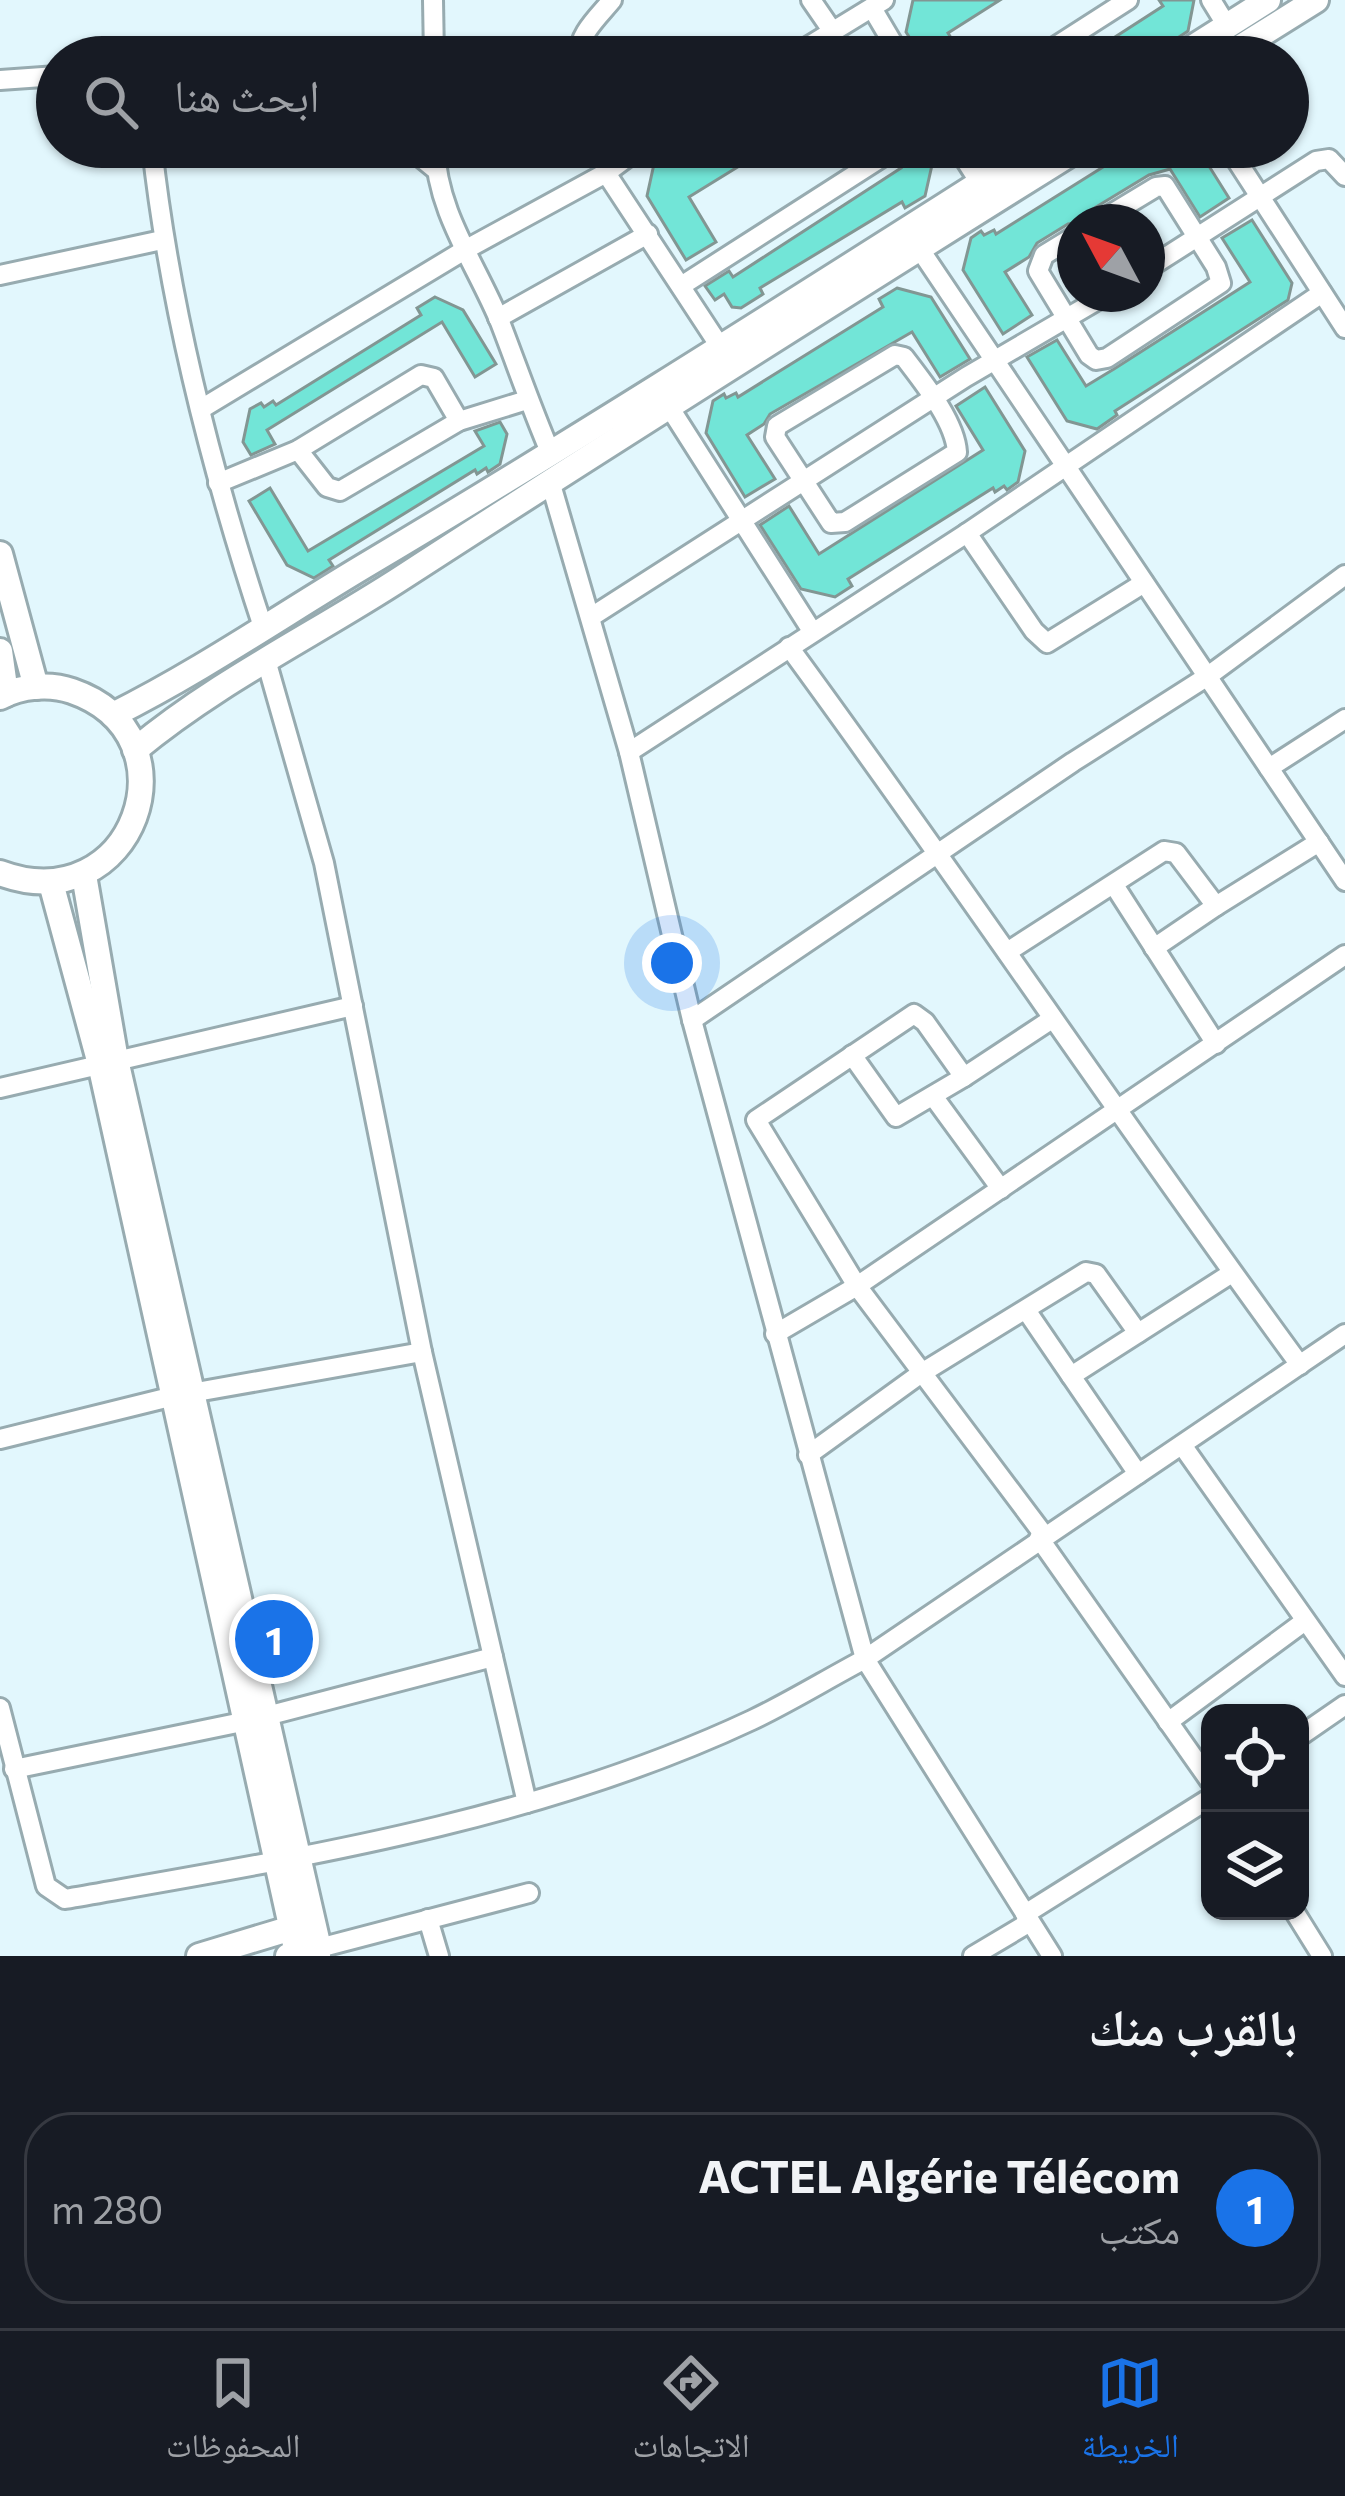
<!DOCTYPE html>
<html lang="ar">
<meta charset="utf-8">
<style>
body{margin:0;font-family:Commissioner,"Noto Naskh Arabic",sans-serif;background:#20242c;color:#f1f3f6;direction:rtl}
.controls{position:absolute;right:36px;bottom:36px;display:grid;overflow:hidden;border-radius:24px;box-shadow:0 3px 9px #0004}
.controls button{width:108px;height:108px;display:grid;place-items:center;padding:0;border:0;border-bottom:3px solid #363941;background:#171b24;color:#f1f3f6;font:60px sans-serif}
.compass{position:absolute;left:1057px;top:204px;width:108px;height:108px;border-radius:50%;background:#171b24;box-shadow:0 3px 9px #0004;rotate:311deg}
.you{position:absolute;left:672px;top:963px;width:42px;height:42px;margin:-30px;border:9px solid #fff;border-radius:50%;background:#1a73e8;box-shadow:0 0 0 18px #1a73e833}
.badge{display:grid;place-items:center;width:78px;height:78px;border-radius:50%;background:#1a73e8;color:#fff;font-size:39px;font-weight:700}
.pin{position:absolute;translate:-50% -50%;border:6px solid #fff;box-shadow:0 3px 12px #0006}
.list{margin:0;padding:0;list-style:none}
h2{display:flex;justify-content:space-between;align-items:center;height:156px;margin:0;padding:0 48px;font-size:51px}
h2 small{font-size:39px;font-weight:400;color:#9ea1a6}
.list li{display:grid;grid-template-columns:78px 1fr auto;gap:36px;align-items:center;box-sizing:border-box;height:192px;margin:0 24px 24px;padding:0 24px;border:3px solid #363941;border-radius:48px}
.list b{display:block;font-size:45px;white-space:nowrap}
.list p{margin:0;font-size:39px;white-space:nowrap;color:#9ea1a6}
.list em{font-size:39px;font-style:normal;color:#9ea1a6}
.icon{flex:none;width:66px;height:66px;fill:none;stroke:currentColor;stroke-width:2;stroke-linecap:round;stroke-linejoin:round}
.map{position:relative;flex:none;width:1345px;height:1956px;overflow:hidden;direction:ltr}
.search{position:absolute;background:#171b24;box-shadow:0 3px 9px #0004;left:36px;right:36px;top:36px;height:132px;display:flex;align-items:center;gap:30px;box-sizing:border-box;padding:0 42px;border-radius:66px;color:#9ea1a6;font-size:45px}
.sheet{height:372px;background:#171b24}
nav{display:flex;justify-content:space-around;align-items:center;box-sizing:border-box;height:168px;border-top:3px solid #363941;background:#171b24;font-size:33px;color:#9ea1a6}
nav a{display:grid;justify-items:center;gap:6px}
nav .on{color:#1a73e8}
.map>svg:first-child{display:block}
.building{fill:#72e5d7;stroke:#829693;stroke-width:3}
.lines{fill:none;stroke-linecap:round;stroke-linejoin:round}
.street-casing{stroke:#97abb0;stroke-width:24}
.secondary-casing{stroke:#97abb0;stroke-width:30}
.street{stroke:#fff;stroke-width:18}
.secondary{stroke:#fff;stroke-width:24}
</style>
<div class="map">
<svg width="1345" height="1956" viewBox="0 0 1345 1956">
<rect width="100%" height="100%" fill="#e2f7fd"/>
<g class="building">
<path d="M 913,0 L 1000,0 L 948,33 L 963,57 L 922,57 L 906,32 Z"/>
<path d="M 1159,0 L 1194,0 L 1188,31 L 1167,45 L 1163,39 L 1134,57 L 1084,57 L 1163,6 Z"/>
<path d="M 700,147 L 770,147 L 689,197 L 716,242 L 686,260 L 647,196 L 654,164 L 665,157 L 668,162 L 677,156 L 679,160 Z"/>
<path d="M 1135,147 L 1197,147 L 1229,198 L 1200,217 L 1170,169 L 1149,175 L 1091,210 L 1084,222 L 1068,224 L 1037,243 L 1029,257 L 1005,272 L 1032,315 L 1003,334 L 963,270 L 971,238 L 981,231 L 984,235 L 994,230 L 996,234 Z"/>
<path d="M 920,148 L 932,165 L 925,196 L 905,208 L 902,202 L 760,288 L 763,294 L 741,308 L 732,307 L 724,294 L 715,300 L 705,286 L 729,271 L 733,277 L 901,168 L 898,163 Z"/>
<path d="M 1252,220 L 1292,283 L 1288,300 L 1115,411 L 1117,415 L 1097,429 L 1067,421 L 1027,357 L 1057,340 L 1086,386 L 1114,369 L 1250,282 L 1222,238 Z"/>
<path d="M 897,288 L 931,297 L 970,359 L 940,377 L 912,332 L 770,414 L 764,424 L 747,435 L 775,479 L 745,497 L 706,433 L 713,401 L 724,394 L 726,398 L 736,393 L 738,397 L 883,307 L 879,299 Z"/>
<path d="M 435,297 L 463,310 L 496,364 L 475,377 L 442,322 L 267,430 L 275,444 L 251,455 L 243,442 L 250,409 L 261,403 L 264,407 L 273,401 L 276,405 L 421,315 L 417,308 Z"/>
<path d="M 985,387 L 1025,451 L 1018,482 L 1007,490 L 1004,486 L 995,492 L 993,488 L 848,579 L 852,586 L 835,597 L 801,589 L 760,525 L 789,506 L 819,554 L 983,450 L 956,406 Z"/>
<path d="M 500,422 L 507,434 L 500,464 L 488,472 L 486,468 L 477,474 L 475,470 L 329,560 L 333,566 L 314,578 L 287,565 L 249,501 L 270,488 L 308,551 L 484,446 L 475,431 Z"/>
</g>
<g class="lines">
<g class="street-casing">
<g id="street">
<path d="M 433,0 L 434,57"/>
<path d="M 811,0 L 833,32"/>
<path d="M 1211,0 L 1227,26"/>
<path d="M 872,8 L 901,57"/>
<path d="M 580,57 C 576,36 599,16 612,0"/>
<path d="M 791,57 L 884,0"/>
<path d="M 1039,57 L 1128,0"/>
<path d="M 0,80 L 57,76"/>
<path d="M 152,147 C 170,311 212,473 264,630"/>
<path d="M 408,147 L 435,169"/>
<path d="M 435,147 C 436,211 476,264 500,322 C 517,366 532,410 551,454"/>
<path d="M 957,147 L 980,183"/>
<path d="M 1228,147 L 1345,328"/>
<path d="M 606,173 L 721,348"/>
<path d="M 1075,236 L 1044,255 L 1038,271 L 1089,355 L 1096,360 L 1107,358 L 1221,283 L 1216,267 L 1165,186 L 1156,187 L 1098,222"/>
<path d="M 919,248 L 1345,881"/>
<path d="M 1147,269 L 1316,161 L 1329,159 L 1345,176"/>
<path d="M 0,275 L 162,240"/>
<path d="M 681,286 L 898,147"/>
<path d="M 498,318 L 648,234"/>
<path d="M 895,355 L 904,357 C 923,382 955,421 957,452 L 845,522 L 831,523 L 775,437 L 777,426 Z"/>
<path d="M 668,405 L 812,631"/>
<path d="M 201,409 L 463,251 L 606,173 L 641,147"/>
<path d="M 298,450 L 327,487 L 340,491 L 459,421 L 527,400"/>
<path d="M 550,481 L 629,752 L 692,1020 L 865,1659 L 1345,1334"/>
<path d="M 218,483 L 298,450 L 421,375 L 434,378 L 459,421"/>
<path d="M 967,533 L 1034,631 L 1047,643 L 1144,583"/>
<path d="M 591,617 L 966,377 L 1108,294"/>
<path d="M 789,647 C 963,884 1126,1128 1300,1365"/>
<path d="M 266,660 L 324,863 L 422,1352 L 527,1803"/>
<path d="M 629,752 L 967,533 L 1322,293"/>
<path d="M 1269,768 L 1345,719"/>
<path d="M 1114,885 L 1216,1044"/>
<path d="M 1154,948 L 1216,906"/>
<path d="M 1007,952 L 1164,851 L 1176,853 L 1216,906 L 1319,842"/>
<path d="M 692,1020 L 1073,762 L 1208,676 L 1345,575"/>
<path d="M 852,1055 L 896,1117 L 964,1077"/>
<path d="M 0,1088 L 353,1006"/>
<path d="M 933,1096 L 1001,1189"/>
<path d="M 1026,1310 L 1138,1474"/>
<path d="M 775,1334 L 857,1286 L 1345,955"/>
<path d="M 1071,1376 L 1232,1273"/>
<path d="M 0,1439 L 174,1396 L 422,1352"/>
<path d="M 1182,1445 L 1345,1676"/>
<path d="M 808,1455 L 920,1374 L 1086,1272 L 1096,1274 L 1138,1333"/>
<path d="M 1044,1535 L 857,1286 L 756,1120 L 914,1014 L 925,1022 L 964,1077 L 1052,1019"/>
<path d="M 1039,1538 L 1210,1781"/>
<path d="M 0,1708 L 46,1886 L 65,1899 C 298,1858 537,1821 752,1720 C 790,1702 827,1679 865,1659 L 1052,1956"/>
<path d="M 1168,1722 L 1305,1621"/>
<path d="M 1300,1736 L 1345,1705"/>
<path d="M 14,1769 L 247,1721 L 493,1657"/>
<path d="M 1294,1911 L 1322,1956"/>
<path d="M 1025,1914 L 1210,1798"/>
<path d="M 428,1919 L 439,1956"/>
<path d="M 321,1956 L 319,1948 L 529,1893"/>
<path d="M 973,1956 L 1030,1922"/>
</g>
</g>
<g class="secondary-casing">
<g id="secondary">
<path d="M 1178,57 L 1268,0"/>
<path d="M 1225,57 L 1316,0"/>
<path d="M 0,554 L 36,687"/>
<path d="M 0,651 L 6,694"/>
<path d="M 0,697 C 21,686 49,683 72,691 C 200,735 134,923 0,873"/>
<path d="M 113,715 C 203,670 285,613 371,562 C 596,428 816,287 1037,147"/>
<path d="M 135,750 C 218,681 314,635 403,577 C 628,431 854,289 1081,147"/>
<path d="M 84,875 L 116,1060 L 319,1948 L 288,1956"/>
<path d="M 51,883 L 100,1064 L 297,1953"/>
<path d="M 199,1956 L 305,1924"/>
</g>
</g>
<use href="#street" class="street"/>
<use href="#secondary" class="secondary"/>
</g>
</svg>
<div class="controls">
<button><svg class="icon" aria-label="locate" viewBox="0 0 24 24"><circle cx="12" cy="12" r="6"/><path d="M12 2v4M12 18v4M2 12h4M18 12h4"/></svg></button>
<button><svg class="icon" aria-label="layers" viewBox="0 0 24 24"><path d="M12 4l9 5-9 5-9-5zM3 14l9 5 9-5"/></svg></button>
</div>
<svg class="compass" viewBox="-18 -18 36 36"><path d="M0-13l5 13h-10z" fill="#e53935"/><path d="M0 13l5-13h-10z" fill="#9ea1a6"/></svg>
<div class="you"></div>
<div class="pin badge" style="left:274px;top:1639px">1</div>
<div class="search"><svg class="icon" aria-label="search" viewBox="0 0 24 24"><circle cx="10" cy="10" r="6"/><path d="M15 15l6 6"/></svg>ابحث هنا</div>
</div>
<section class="sheet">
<h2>بالقرب منك<small></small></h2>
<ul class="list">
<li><span class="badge">1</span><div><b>ACTEL Algérie Télécom</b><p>مكتب</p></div><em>280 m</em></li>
</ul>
</section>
<nav>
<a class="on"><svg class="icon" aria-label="map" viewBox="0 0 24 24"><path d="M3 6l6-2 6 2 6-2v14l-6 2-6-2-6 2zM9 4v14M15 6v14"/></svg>الخريطة</a>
<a><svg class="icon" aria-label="directions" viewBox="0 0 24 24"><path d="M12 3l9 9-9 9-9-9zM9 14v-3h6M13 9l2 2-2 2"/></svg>الاتجاهات</a>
<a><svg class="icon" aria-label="saved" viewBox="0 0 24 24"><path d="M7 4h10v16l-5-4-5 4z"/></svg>المحفوظات</a>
</nav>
